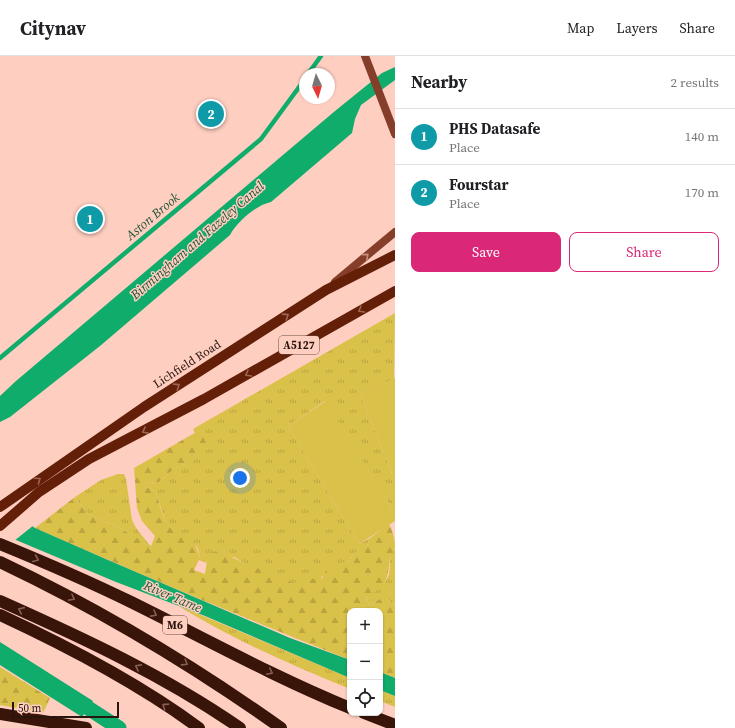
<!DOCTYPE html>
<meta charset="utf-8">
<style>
body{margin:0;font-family:"Source Serif 4",serif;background:#f2f2f2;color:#202124}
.controls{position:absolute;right:12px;bottom:12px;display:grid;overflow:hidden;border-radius:8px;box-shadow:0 1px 3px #0004}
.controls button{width:36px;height:36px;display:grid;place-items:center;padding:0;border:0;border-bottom:1px solid #e0e0e0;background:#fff;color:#202124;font:20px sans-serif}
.compass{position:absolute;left:299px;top:12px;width:36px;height:36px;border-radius:50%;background:#fff;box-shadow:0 1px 3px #0004;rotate:175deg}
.scale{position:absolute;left:12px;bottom:10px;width:107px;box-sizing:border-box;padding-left:4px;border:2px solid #29140e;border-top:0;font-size:11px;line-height:14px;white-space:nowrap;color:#29140e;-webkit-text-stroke:3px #fecec0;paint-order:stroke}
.you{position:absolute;left:240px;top:422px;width:14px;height:14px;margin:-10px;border:3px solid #fff;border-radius:50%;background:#1a73e8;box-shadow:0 0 0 6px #1a73e833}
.badge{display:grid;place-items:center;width:26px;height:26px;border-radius:50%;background:#db2777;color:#fff;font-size:13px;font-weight:700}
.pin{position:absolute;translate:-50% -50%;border:2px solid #fff;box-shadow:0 1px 4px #0006}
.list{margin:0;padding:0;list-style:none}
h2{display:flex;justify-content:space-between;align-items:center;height:52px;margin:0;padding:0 16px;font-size:17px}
h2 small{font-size:13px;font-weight:400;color:#757577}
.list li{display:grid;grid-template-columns:26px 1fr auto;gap:12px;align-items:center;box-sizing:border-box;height:56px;padding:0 16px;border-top:1px solid #e0e0e0}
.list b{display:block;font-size:15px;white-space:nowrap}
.list p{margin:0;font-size:13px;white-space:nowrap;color:#757577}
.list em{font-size:13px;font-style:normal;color:#757577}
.actions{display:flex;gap:8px;padding:12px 16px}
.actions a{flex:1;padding:9px 0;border:1px solid #db2777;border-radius:8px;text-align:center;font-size:14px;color:#db2777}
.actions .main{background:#db2777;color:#fff}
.icon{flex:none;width:22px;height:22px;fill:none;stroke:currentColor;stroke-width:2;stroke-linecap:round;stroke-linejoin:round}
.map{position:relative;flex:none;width:395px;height:672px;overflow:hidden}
header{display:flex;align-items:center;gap:24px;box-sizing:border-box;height:56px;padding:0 20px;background:#fff;border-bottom:1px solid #e0e0e0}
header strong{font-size:19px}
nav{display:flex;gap:22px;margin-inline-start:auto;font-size:14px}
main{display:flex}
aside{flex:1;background:#fff}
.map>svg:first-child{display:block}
.grass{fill:url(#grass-tufts)}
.forest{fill:url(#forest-firs)}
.pitch{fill:#dac149}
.water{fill:#0fac6b}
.pier{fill:#fecec0}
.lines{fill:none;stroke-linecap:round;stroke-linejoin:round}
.stream{stroke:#0fac6b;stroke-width:4.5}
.canal{stroke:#0fac6b;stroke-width:15}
.secondary{stroke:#853e29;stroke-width:8}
.primary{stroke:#631f08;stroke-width:10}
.highway{stroke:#381409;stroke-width:12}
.oneway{stroke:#c88d7c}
.oneway2{stroke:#a16552}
.oneway3{stroke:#875e52}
.labels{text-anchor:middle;stroke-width:3;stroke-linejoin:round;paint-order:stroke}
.shield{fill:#fecec0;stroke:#694c43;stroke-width:1}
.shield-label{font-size:11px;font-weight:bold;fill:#29140e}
.street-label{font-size:12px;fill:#29140e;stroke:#fecec0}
.water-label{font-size:13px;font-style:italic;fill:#215539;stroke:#fecec0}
</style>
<header>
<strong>Citynav</strong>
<nav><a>Map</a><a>Layers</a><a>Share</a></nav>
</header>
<main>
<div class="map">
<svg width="395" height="672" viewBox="0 0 395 672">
<defs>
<pattern id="grass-tufts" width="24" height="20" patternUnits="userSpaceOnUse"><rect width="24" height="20" fill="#dac149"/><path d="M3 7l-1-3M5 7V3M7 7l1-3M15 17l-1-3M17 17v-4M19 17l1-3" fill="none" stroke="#bba53f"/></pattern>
<pattern id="forest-firs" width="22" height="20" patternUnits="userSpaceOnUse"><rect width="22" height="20" fill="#dac149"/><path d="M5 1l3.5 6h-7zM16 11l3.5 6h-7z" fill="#bba53f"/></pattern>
</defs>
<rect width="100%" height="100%" fill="#fecec0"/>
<g class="grass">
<path d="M 395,257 L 394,323 L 360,338 L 395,425 L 395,458 L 325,345 L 288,370 L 359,488 L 370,482 L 366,492 L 359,492 L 341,515 L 336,515 L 322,520 L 321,524 L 296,529 L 254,512 L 234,501 L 207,504 L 206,507 L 199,504 C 203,482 176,480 167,467 C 161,457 160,445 155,435 L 145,430 L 145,427 L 159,426 L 172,414 L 187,407 L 198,375 L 195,377 L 193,373 Z"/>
<path d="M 118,418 L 124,418 L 126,423 L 132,464 L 136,472 L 151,491 L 114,469 L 88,458 L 75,441 L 101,424 Z"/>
<path d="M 395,493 L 395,550 L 387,543 L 380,543 L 369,549 L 366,539 C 375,536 387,527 389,518 C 391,509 388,500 395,493 Z"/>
<path d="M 177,549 L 350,622 L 350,633 C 291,609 231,583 177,549 Z"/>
<path d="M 380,634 L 395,640 L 395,651 L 380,645 Z"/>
</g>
<g class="forest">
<path d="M 198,375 L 201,376 L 206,387 C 201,404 187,406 173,414 C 168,417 164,422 159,426 L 145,427 L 145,430 L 155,435 C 160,445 160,457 167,467 C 173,476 183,476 191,483 C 196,487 198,496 200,502 L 194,514 L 205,518 L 208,498 L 217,495 L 295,528 L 296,525 L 308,522 L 321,524 L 327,513 L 341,515 L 343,506 L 349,505 L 359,492 L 366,492 L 370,482 L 389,468 C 393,476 395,483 395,492 C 394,495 391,499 390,503 C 387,524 388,530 366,540 L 369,549 L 380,543 L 387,543 L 395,550 L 395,622 L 380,616 L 380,555 L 350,555 L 350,604 C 244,562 139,518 35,472 L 75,441 L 88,458 L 114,469 L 151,490 L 155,480 L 142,465 L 137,452 L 134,412 Z"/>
<path d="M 0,611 L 50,642 L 43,657 L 0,649 Z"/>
</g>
<g class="pitch">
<path d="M 395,322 L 395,425 L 360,338 Z"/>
<path d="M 326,345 L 395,458 L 395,465 L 359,488 L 288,370 Z"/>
</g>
<g class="water">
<path d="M 395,11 L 395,24 L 361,49 L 355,63 L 352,77 L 271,146 C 256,149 237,166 230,179 L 100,290 L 10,361 L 0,366 L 0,340 L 16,325 L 335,55 L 382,17 Z"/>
<path d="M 0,448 L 35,472 L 108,504 L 290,582 L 350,604 L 350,622 L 205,560 L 116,526 L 16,484 L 0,473 Z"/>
<path d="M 0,586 L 93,645 L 82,661 L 0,609 Z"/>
<path d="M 380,616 L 395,622 L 395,640 L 380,634 Z"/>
</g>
<path class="pier" d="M 0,446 L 34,469 L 14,485 L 0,476 Z"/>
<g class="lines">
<g class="stream">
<path d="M 308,18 L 321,0"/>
<path d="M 0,302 L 261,83 L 305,23"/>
</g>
<path class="canal" d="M 71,641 L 119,672"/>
<g class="secondary">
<path d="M 365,0 L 395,78"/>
<path d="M 335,226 L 395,176"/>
</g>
<g class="primary">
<path d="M 0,451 L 144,351 L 326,234 L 395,199"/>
<path d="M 0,470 L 39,436 L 89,403 L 204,343 L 395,235"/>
</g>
<g class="highway">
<path d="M 0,488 C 44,506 88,525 131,546 C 204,582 274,621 350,652"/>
<path d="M 0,506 C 99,553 191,608 281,672"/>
<path d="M 0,545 C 83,582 165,620 240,672"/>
<path d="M 0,559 C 69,591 138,627 199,672"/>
<path d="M 364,657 L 395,669"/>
<path d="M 0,658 L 86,672"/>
</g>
</g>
<defs><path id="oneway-chevron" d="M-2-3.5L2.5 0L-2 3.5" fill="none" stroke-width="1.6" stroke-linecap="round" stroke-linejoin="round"/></defs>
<use class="oneway" href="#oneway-chevron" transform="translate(366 200) rotate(-40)"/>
<g class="oneway2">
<use href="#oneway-chevron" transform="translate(361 254) rotate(150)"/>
<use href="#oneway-chevron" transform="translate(286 260) rotate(-33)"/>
<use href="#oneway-chevron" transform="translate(248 318) rotate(150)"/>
<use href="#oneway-chevron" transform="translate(177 330) rotate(-33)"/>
<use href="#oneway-chevron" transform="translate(145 375) rotate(152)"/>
<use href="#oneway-chevron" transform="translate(38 424) rotate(-35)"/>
</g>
<g class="oneway3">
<use href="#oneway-chevron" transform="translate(36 503) rotate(23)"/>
<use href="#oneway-chevron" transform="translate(72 542) rotate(28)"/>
<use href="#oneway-chevron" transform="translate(21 554) rotate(-156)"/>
<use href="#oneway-chevron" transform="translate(154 558) rotate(28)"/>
<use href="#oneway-chevron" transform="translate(185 607) rotate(32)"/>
<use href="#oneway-chevron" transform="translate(138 611) rotate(-152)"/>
<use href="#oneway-chevron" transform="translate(270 616) rotate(26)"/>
<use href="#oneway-chevron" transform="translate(165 650) rotate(-147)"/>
</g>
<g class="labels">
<g class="shield">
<rect x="279" y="280" width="40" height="18" rx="3"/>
<rect x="163" y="560" width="24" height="18" rx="3"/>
</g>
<g class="shield-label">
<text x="299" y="293">A5127</text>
<text x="175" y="573">M6</text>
</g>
<g class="street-label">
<text transform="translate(187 308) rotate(-33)" y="4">Lichfield Road</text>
</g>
<g class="water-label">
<text transform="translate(152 160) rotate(-40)" y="5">Aston Brook</text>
<text transform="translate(197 184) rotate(-41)" y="5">Birmingham and Fazeley Canal</text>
<text transform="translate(173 540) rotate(23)" y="5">River Tame</text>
</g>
</g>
</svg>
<div class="controls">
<button>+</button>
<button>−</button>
<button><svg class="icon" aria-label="locate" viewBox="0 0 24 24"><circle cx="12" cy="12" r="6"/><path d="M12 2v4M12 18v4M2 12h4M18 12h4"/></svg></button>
</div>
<svg class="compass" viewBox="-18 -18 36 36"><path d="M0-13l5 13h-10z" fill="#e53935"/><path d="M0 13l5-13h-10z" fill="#757577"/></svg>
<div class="scale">50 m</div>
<div class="you"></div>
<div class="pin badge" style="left:90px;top:163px;background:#0f9aa8">1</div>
<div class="pin badge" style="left:211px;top:58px;background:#0f9aa8">2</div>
</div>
<aside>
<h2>Nearby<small>2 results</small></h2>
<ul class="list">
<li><span class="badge" style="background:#0f9aa8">1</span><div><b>PHS Datasafe</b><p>Place</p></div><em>140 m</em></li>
<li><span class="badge" style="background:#0f9aa8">2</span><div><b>Fourstar</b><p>Place</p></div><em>170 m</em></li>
</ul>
<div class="actions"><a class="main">Save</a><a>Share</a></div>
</aside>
</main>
